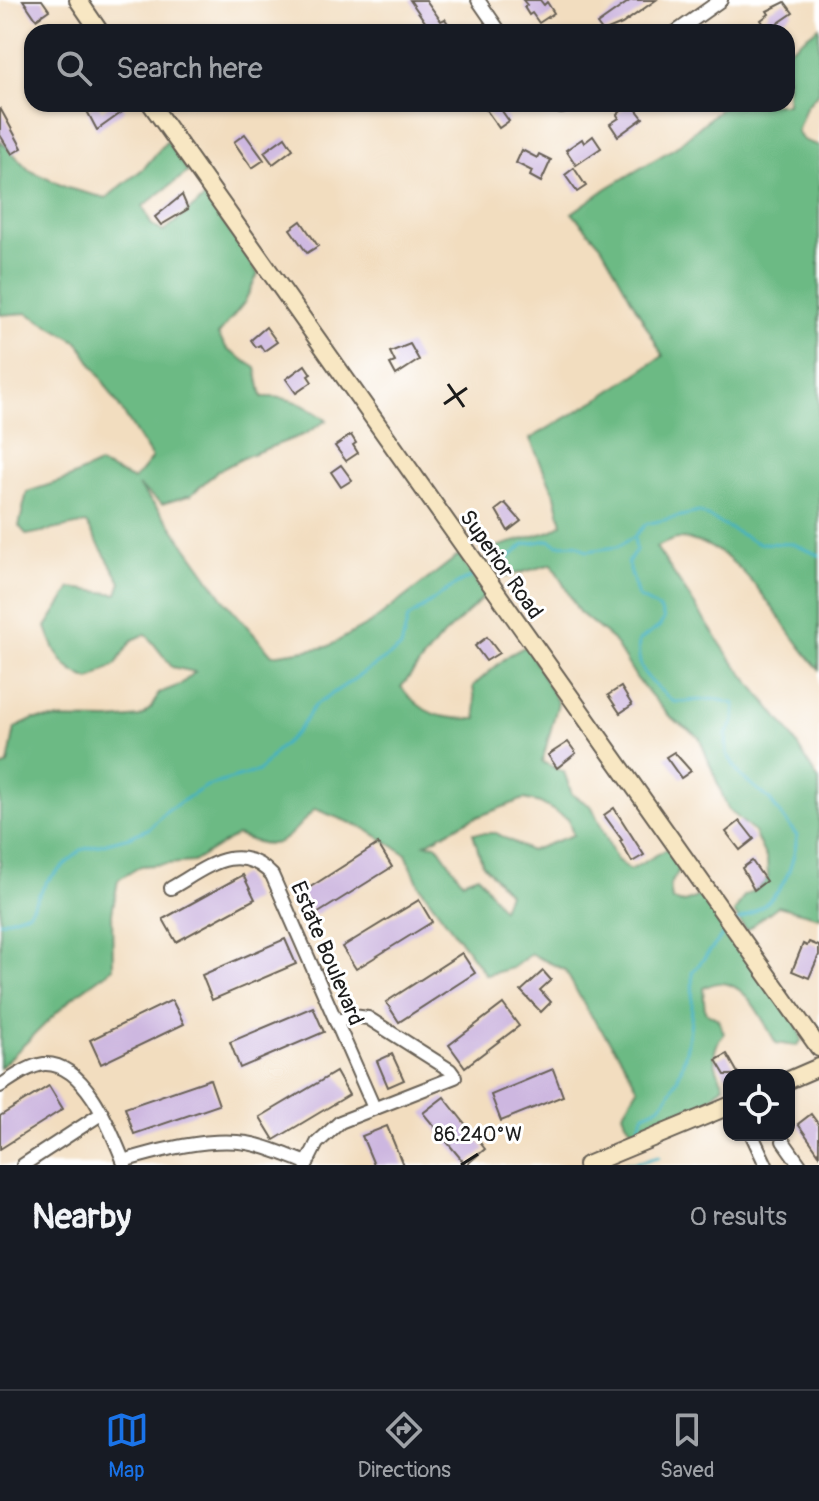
<!DOCTYPE html>
<meta charset="utf-8">
<style>
body{margin:0;font-family:Pangolin,sans-serif;background:#242831;color:#f1f3f6}
.controls{position:absolute;right:24px;bottom:24px;display:grid;overflow:hidden;border-radius:16px;box-shadow:0 2px 6px #0004}
.controls button{width:72px;height:72px;display:grid;place-items:center;padding:0;border:0;border-bottom:2px solid #363941;background:#171b24;color:#f1f3f6;font:40px sans-serif}
.list{margin:0;padding:0;list-style:none}
h2{display:flex;justify-content:space-between;align-items:center;height:104px;margin:0;padding:0 32px;font-size:34px}
h2 small{font-size:26px;font-weight:400;color:#9ea1a6}
.icon{flex:none;width:44px;height:44px;fill:none;stroke:currentColor;stroke-width:2;stroke-linecap:round;stroke-linejoin:round}
.map{position:relative;flex:none;width:819px;height:1165px;overflow:hidden}
.search{position:absolute;background:#171b24;box-shadow:0 2px 6px #0004;left:24px;right:24px;top:24px;height:88px;display:flex;align-items:center;gap:20px;box-sizing:border-box;padding:0 28px;border-radius:24px;color:#9ea1a6;font-size:30px}
.sheet{height:224px;background:#171b24}
nav{display:flex;justify-content:space-around;align-items:center;box-sizing:border-box;height:112px;border-top:2px solid #363941;background:#171b24;font-size:22px;color:#9ea1a6}
nav a{display:grid;justify-items:center;gap:4px}
nav .on{color:#1a73e8}
.map>svg:first-child{display:block}
.forest{fill:#6cba84;stroke:#446b50;stroke-width:2;fill-rule:evenodd}
.lines{fill:none;stroke-linecap:round;stroke-linejoin:round}
.stream{stroke:#45b2c2;stroke-width:3}
.building{fill:#cdb7e0}
.street-casing{stroke:#676055;stroke-width:16}
.secondary-casing{stroke:#676055;stroke-width:20}
.street{stroke:#fff;stroke-width:12}
.secondary{stroke:#f8e7c3;stroke-width:16}
.ticks{fill:none;stroke:#1c1c1c;stroke-width:3}
.labels{text-anchor:middle;stroke-width:6;stroke-linejoin:round;paint-order:stroke}
.street-label{font-size:22px;fill:#1c1c1c;stroke:#fff}
.ticks-label{font-size:20px;text-anchor:middle;fill:#1c1c1c;stroke:#fff;stroke-width:6;stroke-linejoin:round;paint-order:stroke}
</style>
<div class="map">
<svg width="819" height="1165" viewBox="0 0 819 1165">
<rect width="100%" height="100%" fill="#fff"/>
<filter id="ink" filterUnits="userSpaceOnUse"><feTurbulence type="fractalNoise" baseFrequency=".0125" numOctaves="2"/><feDisplacementMap in="SourceGraphic" scale="16" xChannelSelector="R" yChannelSelector="G"/><feConvolveMatrix kernelMatrix="1 2 1 2 8 2 1 2 1" color-interpolation-filters="sRGB"/></filter>
<filter id="wash" filterUnits="userSpaceOnUse"><feTurbulence type="fractalNoise" baseFrequency=".006" numOctaves="4" result="noise"/><feDisplacementMap in="SourceGraphic" scale="32" xChannelSelector="R" yChannelSelector="G"/><feGaussianBlur stdDeviation="1.8" result="paint"/><feColorMatrix in="noise" values="0 0 0 0 0 0 0 0 0 0 0 0 0 0 0 0 0 1.4 0 .05"/><feComposite in="paint" operator="in"/></filter>
<g filter="url(#wash)">
<rect width="100%" height="100%" fill="#f2ddbf"/>
<g class="forest">
<path d="M 819,27 L 819,92 L 806,107 L 797,132 L 803,140 L 819,146 L 819,669 C 780,629 743,540 679,539 C 672,539 662,545 656,547 L 730,658 L 788,730 L 819,781 L 819,917 L 778,906 L 746,930 L 734,913 L 744,896 L 759,888 L 768,878 L 767,860 L 754,832 L 728,809 L 699,737 L 670,717 L 637,679 L 613,640 L 579,612 L 552,564 L 505,577 L 486,550 L 551,531 L 562,524 L 555,495 L 530,439 L 603,396 L 663,356 L 601,245 L 572,213 L 607,188 L 676,147 L 726,104 L 787,104 L 787,51 Z"/>
<path d="M 0,140 L 29,170 L 67,188 L 106,198 L 144,168 L 167,141 L 188,172 L 143,206 L 151,224 L 163,232 L 206,197 L 258,274 L 244,303 L 218,335 L 228,350 L 256,368 L 262,397 C 291,396 303,404 327,420 L 305,434 L 247,456 L 216,472 L 191,495 L 162,504 L 138,486 L 168,521 L 225,601 L 272,655 L 327,647 L 375,620 L 459,555 L 485,596 L 438,641 L 401,687 C 424,716 440,719 477,719 L 473,686 L 509,655 L 526,646 L 558,703 L 542,762 L 564,772 L 572,794 L 592,807 L 616,859 L 630,870 L 667,849 L 682,866 L 670,885 L 672,900 L 683,903 L 703,894 L 797,1024 L 802,1040 L 796,1046 L 776,1043 C 764,1023 748,984 721,983 C 716,982 708,986 703,988 L 705,1012 L 718,1019 L 724,1033 C 709,1052 714,1065 724,1085 L 706,1103 L 679,1111 L 637,1136 L 626,1122 L 623,1113 L 638,1088 L 619,1054 L 587,1010 L 565,970 L 531,954 L 512,968 L 486,975 L 419,885 L 406,854 L 364,828 L 315,809 C 283,840 283,855 237,835 L 193,862 L 141,866 L 118,880 L 112,913 L 113,968 L 73,997 L 0,1068 L 0,769 L 8,764 L 15,728 L 34,719 L 111,720 L 140,717 L 151,708 L 159,693 L 180,685 L 195,672 L 172,667 L 146,634 L 132,640 L 116,664 L 90,680 C 62,670 55,653 46,627 L 71,588 L 117,594 L 121,582 L 86,523 L 27,535 L 19,526 L 27,492 L 67,479 L 99,464 L 134,480 L 152,458 L 78,342 L 27,313 L 0,315 ZM 524,799 L 540,803 L 568,819 L 573,835 L 530,851 L 496,833 L 473,833 L 482,863 L 508,893 L 502,909 L 478,875 L 462,881 L 437,845 L 425,844 L 469,820 Z"/>
</g>
<g class="lines">
<g class="stream">
<path d="M 634,537 L 636,550 L 628,562 L 638,597 L 660,609 L 664,619 L 659,627 L 639,641 C 635,673 651,682 674,702 L 716,699 L 735,704 L 734,722 L 726,734 L 727,754 L 740,775 L 769,799 L 797,836 C 792,879 777,903 737,921"/>
<path d="M 487,567 L 507,559 L 525,544 L 549,540 L 558,545 L 576,544 L 587,551 L 617,547 L 634,537 L 646,524 L 699,512 L 757,543 L 793,544 L 819,555"/>
<path d="M 0,922 L 29,912 L 47,881 L 81,850 L 129,837 L 150,828 L 166,811 L 207,786 L 259,771 L 276,751 L 297,732 L 315,705 L 401,648 L 408,618 C 429,605 451,584 474,576"/>
<path d="M 632,1141 L 644,1114 C 649,1112 656,1110 660,1106 C 689,1076 694,1012 692,973 L 727,930"/>
<path d="M 625,1163 C 637,1165 647,1159 659,1157"/>
</g>
</g>
<g id="blocks">
<g class="building">
<path d="M 23,0 L 42,0 L 49,10 L 36,19 Z"/>
<path d="M 410,0 L 426,0 L 441,21 L 445,19 L 451,28 L 446,32 L 432,32 Z"/>
<path d="M 523,0 L 540,0 L 544,5 L 547,2 L 554,13 L 539,23 L 532,13 L 529,15 L 524,7 L 527,5 Z"/>
<path d="M 631,0 L 656,0 L 622,24 L 603,32 L 597,24 Z"/>
<path d="M 785,2 L 793,13 L 768,30 L 761,20 L 769,14 L 767,11 Z"/>
<path d="M 97,104 L 102,111 L 111,104 L 121,104 L 125,110 L 97,130 L 87,111 Z"/>
<path d="M 482,104 L 497,104 L 509,121 L 499,128 Z"/>
<path d="M 632,104 L 643,118 L 618,136 L 610,124 L 619,118 L 617,115 L 623,109 Z"/>
<path d="M 0,108 L 22,148 L 12,154 L 0,135 Z"/>
<path d="M 245,134 L 264,160 L 252,168 L 234,142 Z"/>
<path d="M 593,136 L 601,148 L 576,165 L 566,150 L 582,139 L 584,143 Z"/>
<path d="M 285,137 L 293,149 L 273,164 L 264,152 Z"/>
<path d="M 522,150 L 537,158 L 539,154 L 551,160 L 541,182 L 530,176 L 532,171 L 516,163 Z"/>
<path d="M 574,168 L 586,186 L 577,192 L 565,175 Z"/>
<path d="M 182,195 L 188,209 L 161,225 L 155,217 Z"/>
<path d="M 301,221 L 318,246 L 307,253 L 290,229 Z"/>
<path d="M 266,327 L 277,342 L 264,351 L 260,345 L 256,347 L 251,340 Z"/>
<path d="M 410,344 L 419,360 L 396,375 L 390,364 L 395,362 L 390,352 Z"/>
<path d="M 305,365 L 311,374 L 308,376 L 312,382 L 296,393 L 286,379 Z"/>
<path d="M 351,435 L 356,443 L 353,445 L 358,453 L 346,461 L 335,446 Z"/>
<path d="M 341,465 L 352,480 L 341,487 L 331,472 Z"/>
<path d="M 505,503 L 521,521 L 508,531 L 496,510 Z"/>
<path d="M 487,637 L 499,653 L 486,661 L 475,646 Z"/>
<path d="M 621,687 L 632,705 L 620,713 L 608,695 Z"/>
<path d="M 568,742 L 576,753 L 557,768 L 548,755 Z"/>
<path d="M 674,752 L 691,771 L 681,778 L 666,757 Z"/>
<path d="M 614,808 L 644,855 L 632,862 L 620,841 L 622,840 L 604,815 Z"/>
<path d="M 740,821 L 754,839 L 740,850 L 726,832 Z"/>
<path d="M 378,844 L 392,867 L 315,915 L 301,893 Z"/>
<path d="M 752,861 L 766,881 L 754,890 L 742,868 Z"/>
<path d="M 243,875 L 255,899 L 176,942 L 163,919 Z"/>
<path d="M 419,900 L 432,922 L 356,969 L 342,947 Z"/>
<path d="M 285,939 L 296,964 L 212,1000 L 202,975 Z"/>
<path d="M 809,942 L 819,946 L 819,955 L 809,978 L 792,971 L 803,944 L 807,946 Z"/>
<path d="M 462,953 L 475,973 L 399,1022 L 386,1002 Z"/>
<path d="M 543,971 L 551,980 L 540,990 L 551,1002 L 541,1012 L 521,991 Z"/>
<path d="M 172,1000 L 184,1024 L 101,1064 L 90,1040 Z"/>
<path d="M 503,1004 L 519,1026 L 465,1067 L 449,1045 Z"/>
<path d="M 313,1007 L 324,1032 L 240,1068 L 230,1042 Z"/>
<path d="M 392,1054 L 404,1080 L 388,1087 L 377,1061 Z"/>
<path d="M 727,1054 L 739,1075 L 725,1075 L 716,1060 Z"/>
<path d="M 553,1069 L 563,1096 L 501,1121 L 491,1095 Z"/>
<path d="M 336,1072 L 349,1095 L 274,1140 L 260,1117 Z"/>
<path d="M 210,1079 L 219,1105 L 134,1134 L 125,1108 Z"/>
<path d="M 49,1086 L 63,1109 L 0,1149 L 0,1116 Z"/>
<path d="M 444,1097 L 485,1149 L 466,1165 L 423,1113 Z"/>
<path d="M 811,1114 L 819,1125 L 819,1154 L 798,1124 Z"/>
<path d="M 387,1126 L 403,1165 L 374,1165 L 362,1136 Z"/>
</g>
</g>
</g>
<g filter="url(#ink)">
<use href="#blocks" fill-opacity="0" stroke="#676055" stroke-width="2"/>
<g class="lines">
<g class="street-casing">
<g id="street">
<path d="M 478,0 L 500,32"/>
<path d="M 676,32 L 721,0"/>
<path d="M 552,104 L 561,107 L 574,104"/>
<path d="M 171,888 C 205,869 238,839 272,875 L 374,1108"/>
<path d="M 0,1086 C 13,1078 28,1066 44,1064 C 86,1062 112,1133 125,1165"/>
<path d="M 752,1135 L 766,1165"/>
<path d="M 783,1141 L 800,1165"/>
<path d="M 123,1161 C 160,1150 208,1137 247,1143 C 267,1146 288,1156 307,1163"/>
<path d="M 23,1165 L 101,1114"/>
<path d="M 306,1165 L 317,1143 L 340,1122 L 455,1077 L 450,1070 L 368,1018 L 353,1016 L 336,1022"/>
</g>
</g>
<g class="secondary-casing">
<g id="secondary">
<path d="M 78,0 L 100,32"/>
<path d="M 151,104 L 819,1048"/>
<path d="M 789,1080 L 819,1067"/>
<path d="M 587,1165 L 729,1106"/>
</g>
</g>
<use href="#street" class="street"/>
<use href="#secondary" class="secondary"/>
</g>
</g>
<path class="ticks" d="M 448,384 L 464,407M 444,404 L 467,388M 461,1165 L 478,1154"/>
<g class="labels">
<g class="street-label">
<text transform="translate(502 564) rotate(55)" y="8">Superior Road</text>
<text transform="translate(328 953) rotate(67)" y="8">Estate Boulevard</text>
</g>
</g>
<g class="ticks-label">
<text x="478" y="1141">86.240°W</text>
</g>
</svg>
<div class="controls">
<button><svg class="icon" aria-label="locate" viewBox="0 0 24 24"><circle cx="12" cy="12" r="6"/><path d="M12 2v4M12 18v4M2 12h4M18 12h4"/></svg></button>
</div>
<div class="search"><svg class="icon" aria-label="search" viewBox="0 0 24 24"><circle cx="10" cy="10" r="6"/><path d="M15 15l6 6"/></svg>Search here</div>
</div>
<section class="sheet">
<h2>Nearby<small>0 results</small></h2>
<ul class="list">
</ul>
</section>
<nav>
<a class="on"><svg class="icon" aria-label="map" viewBox="0 0 24 24"><path d="M3 6l6-2 6 2 6-2v14l-6 2-6-2-6 2zM9 4v14M15 6v14"/></svg>Map</a>
<a><svg class="icon" aria-label="directions" viewBox="0 0 24 24"><path d="M12 3l9 9-9 9-9-9zM9 14v-3h6M13 9l2 2-2 2"/></svg>Directions</a>
<a><svg class="icon" aria-label="saved" viewBox="0 0 24 24"><path d="M7 4h10v16l-5-4-5 4z"/></svg>Saved</a>
</nav>
